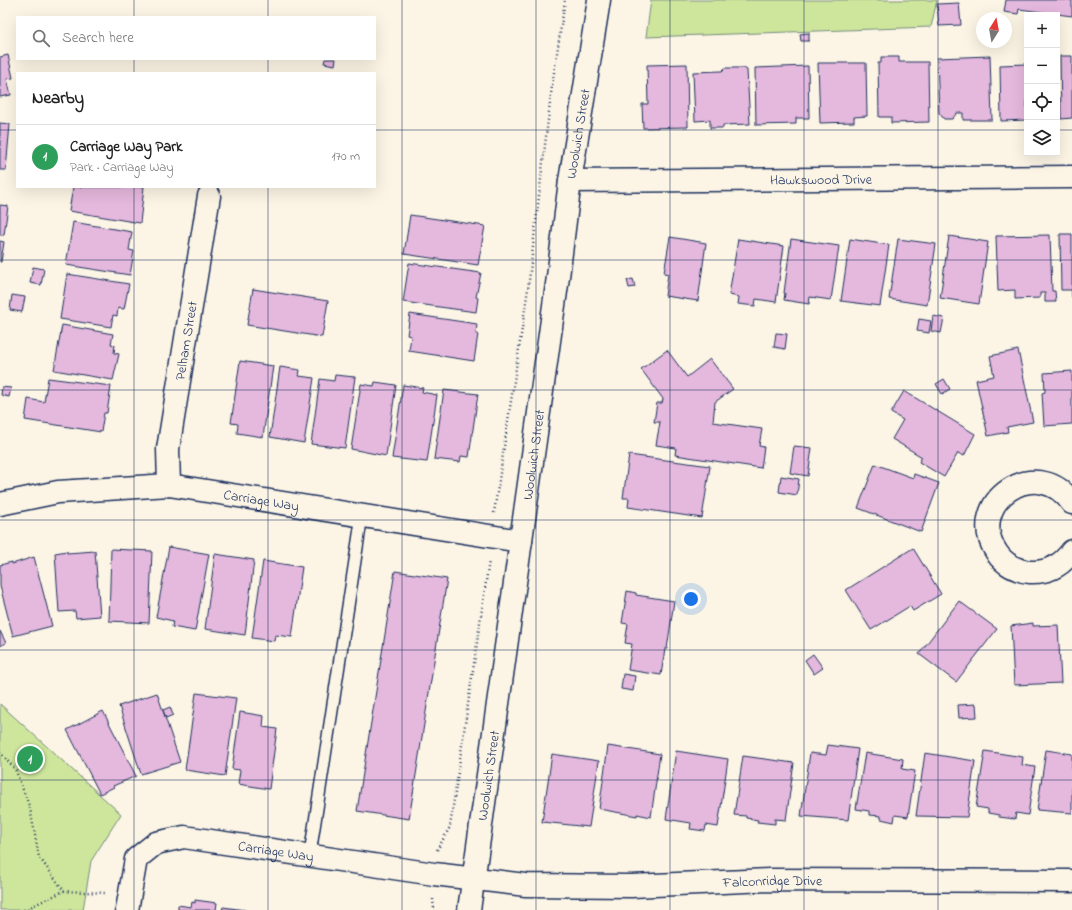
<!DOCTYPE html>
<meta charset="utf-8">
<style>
body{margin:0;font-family:"Indie Flower",sans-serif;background:#f6f6f6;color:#222}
.controls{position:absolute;right:12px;top:12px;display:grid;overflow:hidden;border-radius:0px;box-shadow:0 4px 16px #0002}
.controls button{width:36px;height:36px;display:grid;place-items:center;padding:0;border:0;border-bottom:1px solid #e0e0e0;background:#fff;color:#222;font:20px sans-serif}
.compass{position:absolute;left:976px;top:12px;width:36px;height:36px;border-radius:50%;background:#fff;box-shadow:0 4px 16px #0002;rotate:11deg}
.you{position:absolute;left:691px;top:599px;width:14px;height:14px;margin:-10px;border:3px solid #fff;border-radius:50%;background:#1a73e8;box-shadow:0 0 0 6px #1a73e833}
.badge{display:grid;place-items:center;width:26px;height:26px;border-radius:50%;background:#7c3aed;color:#fff;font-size:13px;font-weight:700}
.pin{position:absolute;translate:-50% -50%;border:2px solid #fff;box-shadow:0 1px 4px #0006}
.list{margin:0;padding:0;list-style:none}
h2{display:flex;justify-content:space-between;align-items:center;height:52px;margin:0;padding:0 16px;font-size:17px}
h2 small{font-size:13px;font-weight:400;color:#767676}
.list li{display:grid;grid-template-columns:26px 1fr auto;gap:12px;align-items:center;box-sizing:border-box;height:64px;padding:0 16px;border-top:1px solid #e0e0e0}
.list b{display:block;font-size:15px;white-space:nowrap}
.list p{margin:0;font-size:13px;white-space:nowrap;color:#767676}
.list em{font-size:13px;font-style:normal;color:#767676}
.icon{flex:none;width:22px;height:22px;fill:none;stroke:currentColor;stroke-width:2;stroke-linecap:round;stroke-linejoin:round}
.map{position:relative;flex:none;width:1072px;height:910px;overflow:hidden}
.search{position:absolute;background:#fff;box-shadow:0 4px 16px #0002;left:16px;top:16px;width:360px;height:44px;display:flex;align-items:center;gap:10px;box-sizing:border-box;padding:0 14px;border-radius:0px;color:#767676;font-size:15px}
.panel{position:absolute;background:#fff;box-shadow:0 4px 16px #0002;left:16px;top:72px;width:360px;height:116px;border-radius:0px}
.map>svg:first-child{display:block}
.green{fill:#cee69c;stroke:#748a7d}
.building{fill:#e5b8dd;stroke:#1b2f5e}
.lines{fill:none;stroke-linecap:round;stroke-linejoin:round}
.lane-casing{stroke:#1b2f5e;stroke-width:14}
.street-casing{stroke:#1b2f5e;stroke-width:25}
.secondary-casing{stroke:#1b2f5e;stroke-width:25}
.path{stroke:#1b2f5e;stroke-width:2.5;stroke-dasharray:1 3;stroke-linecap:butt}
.lane{stroke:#fcf5e5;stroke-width:11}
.street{stroke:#fcf5e5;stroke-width:22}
.secondary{stroke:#fcf5e5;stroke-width:22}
.grid{fill:none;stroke:#1b2f5e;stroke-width:1;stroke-opacity:0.55}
.labels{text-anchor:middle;stroke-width:4;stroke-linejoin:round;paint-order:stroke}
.street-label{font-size:14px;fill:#1b2f5e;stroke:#fcf5e5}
</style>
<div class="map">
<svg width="1072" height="910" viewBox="0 0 1072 910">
<rect width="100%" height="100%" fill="#fcf5e5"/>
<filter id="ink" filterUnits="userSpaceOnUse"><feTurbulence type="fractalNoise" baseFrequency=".025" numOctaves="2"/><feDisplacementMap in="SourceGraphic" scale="8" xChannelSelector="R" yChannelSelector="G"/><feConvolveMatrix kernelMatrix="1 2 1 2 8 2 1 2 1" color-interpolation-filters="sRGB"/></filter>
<g filter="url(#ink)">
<g class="green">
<path d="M 651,0 L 937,0 L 931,27 L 646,37 Z"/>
<path d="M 0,704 L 121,814 L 91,861 L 83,910 L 0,910 Z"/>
</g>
<g class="building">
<path d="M 1006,0 L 1072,0 L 1072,16 L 1019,9 L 1018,14 L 1004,12 Z"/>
<path d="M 959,3 L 961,25 L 939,26 L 937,4 Z"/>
<path d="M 809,33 L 809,41 L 801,41 L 800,34 Z"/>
<path d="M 8,55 L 13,78 L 7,79 L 11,95 L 0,97 L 0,57 Z"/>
<path d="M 990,56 L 992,120 L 963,120 L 963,113 L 957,113 L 952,119 L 944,119 L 939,113 L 937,58 Z"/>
<path d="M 1060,56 L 1072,56 L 1072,118 L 1061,119 Z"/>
<path d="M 881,57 L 899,57 L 899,62 L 928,62 L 929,122 L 891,123 L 891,117 L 879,117 L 878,63 L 881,63 Z"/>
<path d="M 325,59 L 336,59 L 335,65 L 324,63 Z"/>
<path d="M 818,63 L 866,63 L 867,116 L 854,117 L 854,122 L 820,123 Z"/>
<path d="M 687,64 L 688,127 L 643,128 L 642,104 L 648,104 L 647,65 Z"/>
<path d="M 1027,64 L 1027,120 L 1001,121 L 1000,65 Z"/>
<path d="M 808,66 L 809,118 L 796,118 L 796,124 L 756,125 L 755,68 Z"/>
<path d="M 725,68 L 744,68 L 747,70 L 750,124 L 723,125 L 723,128 L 710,128 L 710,120 L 695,121 L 693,72 L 722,71 Z"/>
<path d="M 0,123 L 10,124 L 6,170 L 0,170 Z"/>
<path d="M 73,187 L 144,187 L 140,223 L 69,211 Z"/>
<path d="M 0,205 L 8,206 L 4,235 L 0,235 Z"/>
<path d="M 410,215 L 485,226 L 478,265 L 404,254 Z"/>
<path d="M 73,222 L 132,232 L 129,250 L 134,251 L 130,275 L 66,265 Z"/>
<path d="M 1060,234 L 1072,234 L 1072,297 L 1072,290 L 1061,290 Z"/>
<path d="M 1050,235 L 1052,291 L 1055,291 L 1056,302 L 1045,302 L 1045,293 L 1040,293 L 1040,298 L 1015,299 L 1015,290 L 998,291 L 996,236 Z"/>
<path d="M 949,236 L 988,242 L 979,304 L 940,298 Z"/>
<path d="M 670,237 L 706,243 L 698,301 L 665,296 L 668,274 L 664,273 Z"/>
<path d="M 738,239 L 784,246 L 776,302 L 756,299 L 755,306 L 738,304 L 739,297 L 729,295 Z"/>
<path d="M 791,239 L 839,246 L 831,300 L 810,297 L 809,304 L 784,300 L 785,293 L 784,293 Z"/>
<path d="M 850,239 L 889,245 L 880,306 L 841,301 Z"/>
<path d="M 898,239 L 936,244 L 927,305 L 889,299 Z"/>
<path d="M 0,241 L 4,242 L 1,262 L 0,262 Z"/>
<path d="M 409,263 L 481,273 L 476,297 L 478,298 L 476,312 L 403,302 Z"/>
<path d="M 33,267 L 44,269 L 41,285 L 30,283 Z"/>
<path d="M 67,274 L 129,284 L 124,309 L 118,308 L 117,316 L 113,315 L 111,327 L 60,319 Z"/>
<path d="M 633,279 L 635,287 L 629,288 L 627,280 Z"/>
<path d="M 253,289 L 328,301 L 322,337 L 247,325 Z"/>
<path d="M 12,295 L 25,297 L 22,312 L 10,310 Z"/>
<path d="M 410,314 L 477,324 L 476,334 L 478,334 L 474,361 L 409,351 L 411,336 L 407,335 Z"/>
<path d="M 933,316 L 944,318 L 941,333 L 931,331 Z"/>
<path d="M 919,319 L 931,321 L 929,333 L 917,331 Z"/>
<path d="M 62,325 L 113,334 L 111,344 L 115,345 L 114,353 L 119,354 L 113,380 L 54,370 Z"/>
<path d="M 776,333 L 787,334 L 785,349 L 774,347 Z"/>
<path d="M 667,350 L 687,377 L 710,359 L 733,389 L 715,402 L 713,422 L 762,429 L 759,446 L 764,447 L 761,468 L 675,455 L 676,448 L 656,445 L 660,422 L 654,422 L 657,403 L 662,403 L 663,399 L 641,369 Z"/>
<path d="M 1018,350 L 1033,422 L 1007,427 L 1008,432 L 988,436 L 976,380 L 994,376 L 990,356 Z"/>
<path d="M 240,361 L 273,366 L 263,437 L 237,433 L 238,424 L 231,423 Z"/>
<path d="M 280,367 L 300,370 L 299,376 L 314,378 L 304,443 L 270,437 Z"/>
<path d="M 1072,371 L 1072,424 L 1044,426 L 1042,393 L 1045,392 L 1044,373 Z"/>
<path d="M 335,375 L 355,377 L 345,448 L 311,444 L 320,379 L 334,381 Z"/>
<path d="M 48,378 L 111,386 L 107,413 L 104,413 L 101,432 L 25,420 L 28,399 L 44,402 Z"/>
<path d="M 944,379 L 950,389 L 942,394 L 936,384 Z"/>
<path d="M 375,382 L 396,385 L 386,456 L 351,449 L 361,384 L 374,386 Z"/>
<path d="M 403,385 L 423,388 L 422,392 L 437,395 L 427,462 L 392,458 Z"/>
<path d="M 2,387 L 11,388 L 9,397 L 1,395 Z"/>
<path d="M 444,390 L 478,394 L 469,457 L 461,456 L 460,462 L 434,459 Z"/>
<path d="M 904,391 L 975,434 L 964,456 L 958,453 L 944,477 L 919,462 L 922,457 L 892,439 L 903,420 L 891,413 Z"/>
<path d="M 794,446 L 812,448 L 808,476 L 790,473 Z"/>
<path d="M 629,455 L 710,466 L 702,518 L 628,507 L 629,498 L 623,498 Z"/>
<path d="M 875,464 L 913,478 L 914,474 L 939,483 L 921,532 L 858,508 Z"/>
<path d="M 781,476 L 799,479 L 797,495 L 779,492 Z"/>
<path d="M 169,547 L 209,554 L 195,631 L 172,627 L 173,621 L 156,617 Z"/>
<path d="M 913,548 L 941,594 L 913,611 L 910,606 L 871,630 L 846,590 Z"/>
<path d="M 111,549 L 152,551 L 149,623 L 109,621 Z"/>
<path d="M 67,551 L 67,553 L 95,551 L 100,616 L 76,618 L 75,611 L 59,612 L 55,553 Z"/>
<path d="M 215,554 L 254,560 L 245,635 L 205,629 Z"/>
<path d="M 34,557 L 52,626 L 13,636 L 0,586 L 0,565 L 12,562 L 12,564 Z"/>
<path d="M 263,561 L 302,567 L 292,637 L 275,635 L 274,641 L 252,638 Z"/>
<path d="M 395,571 L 447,579 L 409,819 L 357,811 Z"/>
<path d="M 627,591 L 636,593 L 636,595 L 674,601 L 667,649 L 665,649 L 661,675 L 628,670 L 632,644 L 625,643 L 628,624 L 622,623 Z"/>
<path d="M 959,601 L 997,629 L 956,682 L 919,654 Z"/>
<path d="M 1033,623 L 1033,626 L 1058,625 L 1061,683 L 1014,685 L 1011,626 Z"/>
<path d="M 0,631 L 6,643 L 0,646 Z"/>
<path d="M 813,654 L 823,668 L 814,674 L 805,660 Z"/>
<path d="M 623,674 L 635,676 L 633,691 L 621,689 Z"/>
<path d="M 157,693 L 180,762 L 141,774 L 119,706 Z"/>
<path d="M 196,693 L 236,698 L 225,776 L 185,770 Z"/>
<path d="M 976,704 L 977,717 L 959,718 L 958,705 Z"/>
<path d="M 170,707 L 173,715 L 166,718 L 163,710 Z"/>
<path d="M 103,711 L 136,776 L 113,786 L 114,787 L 100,794 L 67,730 Z"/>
<path d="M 240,712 L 264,716 L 263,727 L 277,729 L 269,789 L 238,784 L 240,770 L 232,769 Z"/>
<path d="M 828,745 L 858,749 L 848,820 L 801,816 L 810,753 L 826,755 Z"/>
<path d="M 608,746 L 660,754 L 651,817 L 637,814 L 637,816 L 599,809 Z"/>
<path d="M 1046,750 L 1072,754 L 1072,813 L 1037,810 Z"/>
<path d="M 676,751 L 728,759 L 718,827 L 706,825 L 705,831 L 690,829 L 691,823 L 666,819 Z"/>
<path d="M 985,751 L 1023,757 L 1022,765 L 1035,767 L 1028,815 L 1016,813 L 1015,819 L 999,817 L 999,815 L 988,813 L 988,809 L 976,807 Z"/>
<path d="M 865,753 L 903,759 L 902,769 L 915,771 L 908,817 L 895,815 L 894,822 L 881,819 L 881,816 L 869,815 L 869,811 L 856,809 Z"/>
<path d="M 925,753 L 975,761 L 967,817 L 916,816 Z"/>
<path d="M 552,754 L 599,761 L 589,827 L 542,822 Z"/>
<path d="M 743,756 L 794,763 L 786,820 L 775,819 L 775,824 L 757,822 L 758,820 L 746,818 L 746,816 L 734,815 Z"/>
<path d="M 195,900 L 217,903 L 216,910 L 178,910 L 178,905 L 191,907 L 192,902 L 195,903 Z"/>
<path d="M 223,907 L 245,910 L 222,910 Z"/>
</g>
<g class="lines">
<g class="lane-casing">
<path id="lane" d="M 310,854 L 362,515"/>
</g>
<g class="street-casing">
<g id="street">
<path id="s1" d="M 570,181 L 1072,177"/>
<path id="s2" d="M 169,485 L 168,449 L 209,196"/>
<path d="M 1072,503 C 1037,452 963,503 997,553 C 1004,564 1017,571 1030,572 C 1048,573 1062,565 1072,551"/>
<path id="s3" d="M 0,504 L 58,492 L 169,485 L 521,541"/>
<path id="s4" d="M 127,910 L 136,859 L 156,843 L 184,837 L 434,874 L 526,885 L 631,886 L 770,880 L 1072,881"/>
</g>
</g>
<g class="secondary-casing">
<g id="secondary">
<path id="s5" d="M 469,910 L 558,277 L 570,181 L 599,0"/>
</g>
</g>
<g class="path">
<path d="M 494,513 L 528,289 L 552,86 L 565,0"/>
<path d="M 0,752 L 15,769 L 30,808 L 39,857 L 64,891"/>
<path d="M 437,850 L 450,827 L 489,561"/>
<path d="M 433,899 L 434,910"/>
<path d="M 24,910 L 64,891 L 105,893"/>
</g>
<use href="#lane" class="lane"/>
<use href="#street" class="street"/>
<use href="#secondary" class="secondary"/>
</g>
</g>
<path class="grid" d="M 134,0 L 134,17M 268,0 L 268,17M 402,0 L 402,910M 536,0 L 536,910M 670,0 L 670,910M 804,0 L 804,910M 938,0 L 938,910M 134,59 L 134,73M 268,59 L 268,73M 0,130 L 17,130M 375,130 L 1027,130M 1057,130 L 1072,130M 134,187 L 134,910M 268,187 L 268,910M 0,260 L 1072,260M 0,390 L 1072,390M 0,520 L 1072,520M 0,650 L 1072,650M 0,780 L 1072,780"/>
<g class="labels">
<g class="street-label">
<text dy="5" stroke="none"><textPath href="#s5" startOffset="784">Woolwich Street</textPath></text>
<text dy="5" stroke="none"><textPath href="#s1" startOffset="251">Hawkswood Drive</textPath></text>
<text dy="5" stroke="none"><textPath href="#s2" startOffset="146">Pelham Street</textPath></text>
<text dy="5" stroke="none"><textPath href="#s5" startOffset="460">Woolwich Street</textPath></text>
<text dy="5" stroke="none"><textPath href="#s3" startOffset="264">Carriage Way</textPath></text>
<text dy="5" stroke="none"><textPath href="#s5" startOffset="136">Woolwich Street</textPath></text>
<text dy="5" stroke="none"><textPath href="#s4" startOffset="199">Carriage Way</textPath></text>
<text dy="5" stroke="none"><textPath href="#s4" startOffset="698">Falconridge Drive</textPath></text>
</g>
</g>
</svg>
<div class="controls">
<button>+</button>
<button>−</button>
<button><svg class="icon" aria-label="locate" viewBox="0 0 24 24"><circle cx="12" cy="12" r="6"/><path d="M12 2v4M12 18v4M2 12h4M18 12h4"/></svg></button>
<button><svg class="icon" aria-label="layers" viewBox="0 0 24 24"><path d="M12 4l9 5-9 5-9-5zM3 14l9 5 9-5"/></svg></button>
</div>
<svg class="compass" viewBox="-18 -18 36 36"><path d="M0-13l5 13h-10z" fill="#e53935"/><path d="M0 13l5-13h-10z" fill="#767676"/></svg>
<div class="you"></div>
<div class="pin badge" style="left:30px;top:759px;background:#2e9e5b">1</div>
<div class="search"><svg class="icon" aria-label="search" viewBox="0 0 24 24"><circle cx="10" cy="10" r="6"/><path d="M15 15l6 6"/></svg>Search here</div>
<section class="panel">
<h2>Nearby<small></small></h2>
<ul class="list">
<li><span class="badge" style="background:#2e9e5b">1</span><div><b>Carriage Way Park</b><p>Park · Carriage Way</p></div><em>170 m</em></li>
</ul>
</section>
</div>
